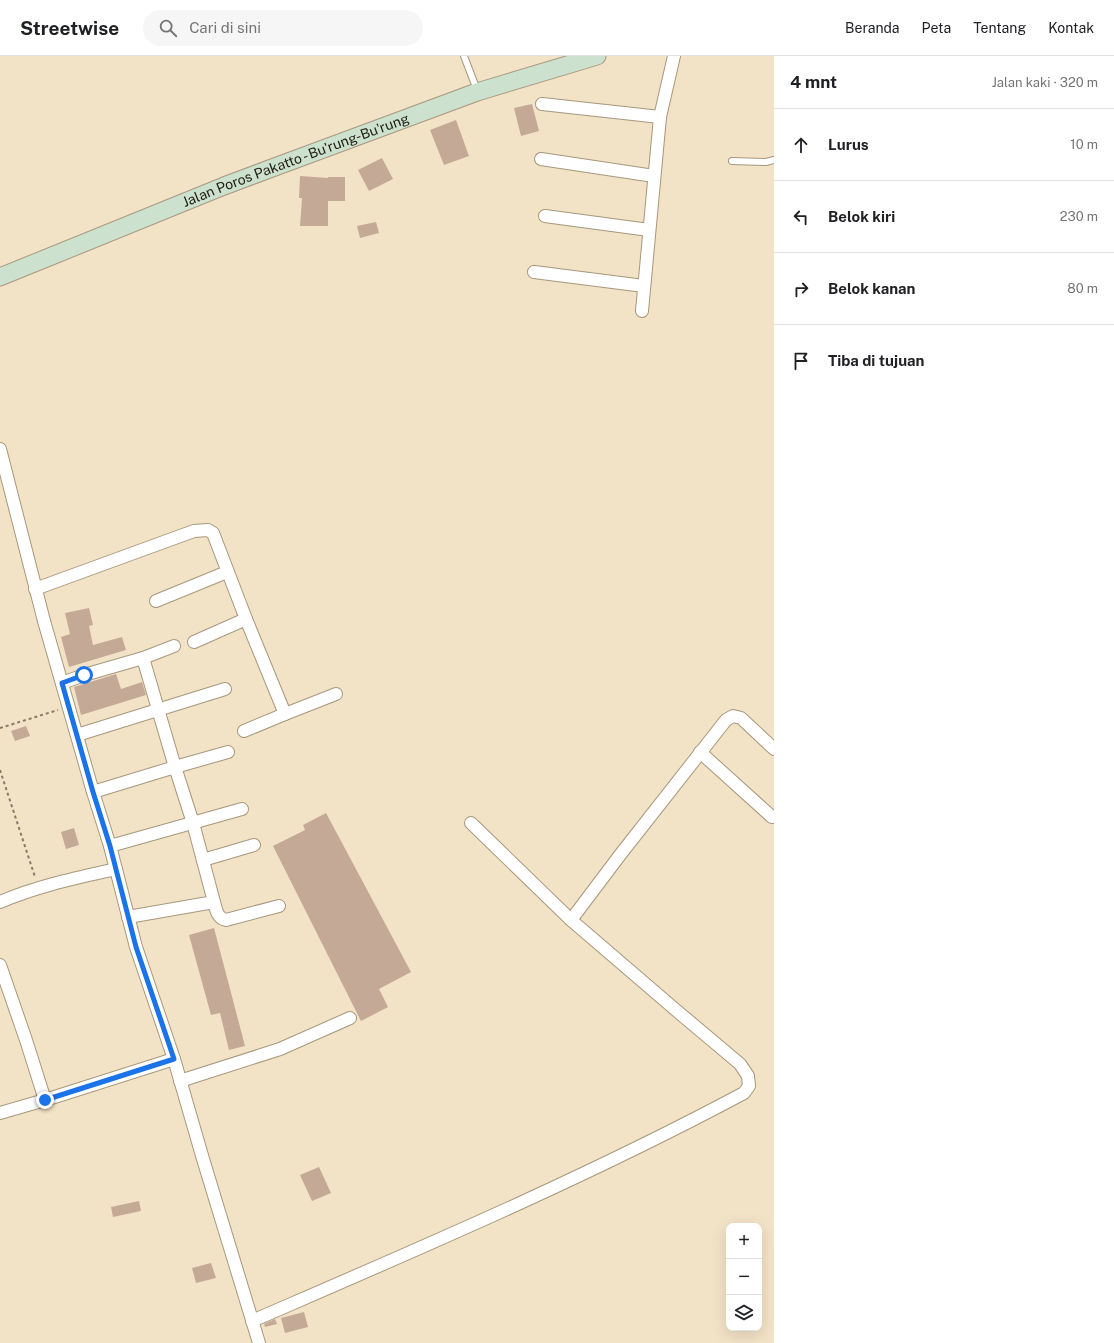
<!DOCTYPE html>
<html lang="id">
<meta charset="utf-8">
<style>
body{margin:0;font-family:"Public Sans",sans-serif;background:#f6f6f6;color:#202124}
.controls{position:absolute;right:12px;bottom:12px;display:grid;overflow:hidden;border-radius:8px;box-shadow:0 4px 16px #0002}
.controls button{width:36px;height:36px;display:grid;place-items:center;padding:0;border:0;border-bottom:1px solid #e0e0e0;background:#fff;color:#202124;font:20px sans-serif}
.stop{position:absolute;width:12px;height:12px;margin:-9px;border:3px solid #1a73e8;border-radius:50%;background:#fff}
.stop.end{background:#1a73e8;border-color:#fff;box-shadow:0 1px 4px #0008}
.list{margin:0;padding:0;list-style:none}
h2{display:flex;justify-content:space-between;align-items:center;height:52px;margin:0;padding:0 16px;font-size:17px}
h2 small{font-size:13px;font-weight:400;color:#757577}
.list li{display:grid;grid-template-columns:26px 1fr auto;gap:12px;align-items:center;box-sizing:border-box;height:72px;padding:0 16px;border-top:1px solid #e0e0e0}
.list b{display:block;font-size:15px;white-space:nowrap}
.list em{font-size:13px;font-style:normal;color:#757577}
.icon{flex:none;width:22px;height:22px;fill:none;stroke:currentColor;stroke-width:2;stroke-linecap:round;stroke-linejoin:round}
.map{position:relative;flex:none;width:774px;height:1287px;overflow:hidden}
header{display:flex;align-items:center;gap:24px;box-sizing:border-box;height:56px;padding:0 20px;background:#fff;border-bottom:1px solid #e0e0e0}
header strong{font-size:19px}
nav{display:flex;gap:22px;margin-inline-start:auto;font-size:14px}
.search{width:280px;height:36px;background:#f6f6f6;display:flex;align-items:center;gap:10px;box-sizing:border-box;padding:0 14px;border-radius:22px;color:#757577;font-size:15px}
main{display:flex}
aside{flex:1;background:#fff}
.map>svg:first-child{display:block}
.building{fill:#c5a997}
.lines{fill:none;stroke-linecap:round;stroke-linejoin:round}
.service-casing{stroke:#a7987d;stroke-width:8}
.minor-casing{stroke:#a7987d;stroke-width:14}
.secondary-casing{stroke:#a7987d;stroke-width:19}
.path{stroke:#857b68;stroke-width:2;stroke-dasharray:3 3;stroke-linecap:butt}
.service{stroke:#fff;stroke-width:6}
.minor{stroke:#fff;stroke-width:12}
.secondary{stroke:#cde1cf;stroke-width:17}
.route{stroke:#1a73e8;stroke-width:5}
.labels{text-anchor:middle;stroke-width:4;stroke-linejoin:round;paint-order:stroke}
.street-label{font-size:14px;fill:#211c11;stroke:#fff}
</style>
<header>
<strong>Streetwise</strong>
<div class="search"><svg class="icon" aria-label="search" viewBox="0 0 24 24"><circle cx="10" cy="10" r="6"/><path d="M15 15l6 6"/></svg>Cari di sini</div>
<nav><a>Beranda</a><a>Peta</a><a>Tentang</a><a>Kontak</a></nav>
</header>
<main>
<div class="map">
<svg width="774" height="1287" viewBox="0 0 774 1287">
<rect width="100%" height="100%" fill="#f2e2c6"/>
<g class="building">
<path d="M 532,48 L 539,75 L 521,80 L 514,52 Z"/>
<path d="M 456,64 L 469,100 L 444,109 L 430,74 Z"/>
<path d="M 382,102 L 393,123 L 369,135 L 358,114 Z"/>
<path d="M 300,120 L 328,122 L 328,121 L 345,121 L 345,145 L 328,145 L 328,170 L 300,170 L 302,142 L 299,142 Z"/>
<path d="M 376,166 L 379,177 L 360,182 L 357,170 Z"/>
<path d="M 89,552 L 93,569 L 89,570 L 93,589 L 122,581 L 126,594 L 69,611 L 61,581 L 70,578 L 65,557 Z"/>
<path d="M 116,618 L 121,633 L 142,626 L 146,639 L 81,659 L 74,631 Z"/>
<path d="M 26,670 L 30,680 L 15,685 L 11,675 Z"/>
<path d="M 326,757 L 411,916 L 379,933 L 388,951 L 361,965 L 273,790 L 305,774 L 303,769 Z"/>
<path d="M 74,772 L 79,789 L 66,793 L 61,776 Z"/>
<path d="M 214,872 L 245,990 L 229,994 L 220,957 L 211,959 L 189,879 Z"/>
<path d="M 319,1111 L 331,1137 L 312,1145 L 300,1119 Z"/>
<path d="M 139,1145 L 141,1155 L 113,1161 L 111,1151 Z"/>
<path d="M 211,1207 L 216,1222 L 196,1227 L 192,1212 Z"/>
<path d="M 304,1256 L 308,1271 L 285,1277 L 281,1262 Z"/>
<path d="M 275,1263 L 277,1268 L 265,1271 L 264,1268 Z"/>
</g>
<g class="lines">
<g class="service-casing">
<g id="service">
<path d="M 464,0 L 477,34"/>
<path d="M 732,105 L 766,106 L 774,104"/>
</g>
</g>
<g class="minor-casing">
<g id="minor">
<path d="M 542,48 L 660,61"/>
<path d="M 541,103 L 654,120"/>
<path d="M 545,160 L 649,174"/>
<path d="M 534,216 L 644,230"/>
<path d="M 642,255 L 660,61 L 674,0"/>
<path d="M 0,393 L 44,565 L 93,736 L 110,790 L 136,891 L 174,1003 L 203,1103 L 259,1287"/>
<path d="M 35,533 L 194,475 L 208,474 L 213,477 L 246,563 L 285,658 L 244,675"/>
<path d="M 156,545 L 227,516"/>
<path d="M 194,586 L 246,563"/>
<path d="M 62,627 L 84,619 L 143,602 L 174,590"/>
<path d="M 285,658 L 336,638"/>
<path d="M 77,679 L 225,633"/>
<path d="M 700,696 L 772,761"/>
<path d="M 93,736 L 175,711 L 228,696"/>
<path d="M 110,790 L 242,753"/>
<path d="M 203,804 L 254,789"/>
<path d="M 0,846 C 37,830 76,822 116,813"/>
<path d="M 214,846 C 216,853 217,862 226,864 L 279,850"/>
<path d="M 128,861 L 214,846 L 193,767 L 175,711 L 143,602"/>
<path d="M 571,864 L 620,799 L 726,664 L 733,660 L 741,662 L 774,693"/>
<path d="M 0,909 L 26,984 L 45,1044"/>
<path d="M 180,1025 L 280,993 L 350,962"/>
<path d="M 0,1057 L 45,1044 L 174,1003"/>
<path d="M 252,1265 C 418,1193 585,1122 744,1037 L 749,1030 L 748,1020 L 740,1008 L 677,955 L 571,864 L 471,767"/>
</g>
</g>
<g class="secondary-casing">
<g id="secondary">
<path id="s1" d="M 0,221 L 224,130 L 272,112 L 477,36 L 597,0"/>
</g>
</g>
<g class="path">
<path d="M 0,672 L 58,654"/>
<path d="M 0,714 L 35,821"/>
</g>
<use href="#service" class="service"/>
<use href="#minor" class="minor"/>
<use href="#secondary" class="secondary"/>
</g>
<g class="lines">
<path class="route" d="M 45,1044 L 174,1003 L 136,891 L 110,790 L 93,736 L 62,627 L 84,619"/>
</g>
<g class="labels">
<g class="street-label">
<text dy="5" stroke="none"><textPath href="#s1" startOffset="318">Jalan Poros Pakatto - Bu'rung-Bu'rung</textPath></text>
</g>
</g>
</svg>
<div class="controls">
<button>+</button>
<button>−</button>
<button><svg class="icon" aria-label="layers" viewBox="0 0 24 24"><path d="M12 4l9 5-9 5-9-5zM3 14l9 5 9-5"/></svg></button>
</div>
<div class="stop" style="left:84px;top:619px"></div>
<div class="stop end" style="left:45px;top:1044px"></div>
</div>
<aside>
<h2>4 mnt<small>Jalan kaki · 320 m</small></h2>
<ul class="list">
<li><svg class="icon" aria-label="ahead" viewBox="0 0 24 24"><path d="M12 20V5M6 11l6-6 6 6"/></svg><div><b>Lurus</b></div><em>10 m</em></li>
<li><svg class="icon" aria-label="left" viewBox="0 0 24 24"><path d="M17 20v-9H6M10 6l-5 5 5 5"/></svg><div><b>Belok kiri</b></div><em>230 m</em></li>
<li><svg class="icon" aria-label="right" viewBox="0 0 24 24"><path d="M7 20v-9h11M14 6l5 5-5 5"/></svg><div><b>Belok kanan</b></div><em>80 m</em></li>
<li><svg class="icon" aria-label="arrive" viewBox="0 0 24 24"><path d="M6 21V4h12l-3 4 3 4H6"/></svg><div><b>Tiba di tujuan</b></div></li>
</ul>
</aside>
</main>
